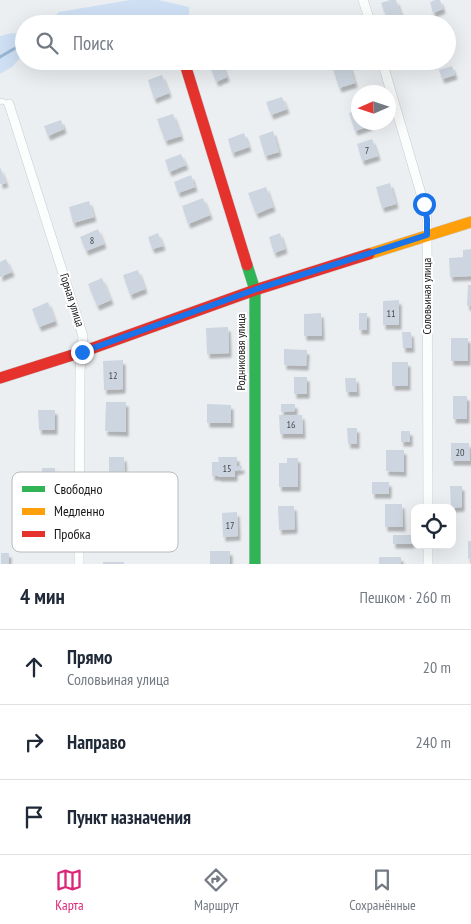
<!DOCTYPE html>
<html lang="ru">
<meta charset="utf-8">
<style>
body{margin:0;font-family:"PT Sans Narrow",sans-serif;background:#f2f2f3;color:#1f2937}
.controls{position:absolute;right:15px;bottom:15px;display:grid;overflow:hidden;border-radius:10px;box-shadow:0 5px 20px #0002}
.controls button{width:45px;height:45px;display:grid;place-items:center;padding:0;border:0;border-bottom:1px solid #e0e1e3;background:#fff;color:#1f2937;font:25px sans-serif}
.compass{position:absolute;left:351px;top:85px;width:45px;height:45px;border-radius:50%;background:#fff;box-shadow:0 5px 20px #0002;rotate:267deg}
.stop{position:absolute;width:15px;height:15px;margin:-11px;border:4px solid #1a73e8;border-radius:50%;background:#fff}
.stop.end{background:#1a73e8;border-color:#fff;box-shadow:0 1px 5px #0008}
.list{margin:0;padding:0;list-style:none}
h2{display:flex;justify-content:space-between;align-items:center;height:65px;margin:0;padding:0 20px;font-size:21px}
h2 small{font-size:16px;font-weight:400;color:#747a83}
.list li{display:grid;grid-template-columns:32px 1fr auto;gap:15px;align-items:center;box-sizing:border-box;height:75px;padding:0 20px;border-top:1px solid #e0e1e3}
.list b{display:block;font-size:19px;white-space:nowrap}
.list p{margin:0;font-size:16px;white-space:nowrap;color:#747a83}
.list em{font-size:16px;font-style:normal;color:#747a83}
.icon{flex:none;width:28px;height:28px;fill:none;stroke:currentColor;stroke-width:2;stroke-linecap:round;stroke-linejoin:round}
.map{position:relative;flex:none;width:471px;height:564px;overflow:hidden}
.search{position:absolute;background:#fff;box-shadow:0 5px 20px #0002;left:15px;right:15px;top:15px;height:55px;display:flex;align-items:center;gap:12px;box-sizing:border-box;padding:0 18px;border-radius:28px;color:#747a83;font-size:19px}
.sheet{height:290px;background:#fff}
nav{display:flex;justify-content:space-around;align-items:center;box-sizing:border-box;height:70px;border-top:1px solid #e0e1e3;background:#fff;font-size:14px;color:#747a83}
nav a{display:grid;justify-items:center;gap:2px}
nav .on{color:#db2777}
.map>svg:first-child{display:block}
.green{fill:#cfe0f4}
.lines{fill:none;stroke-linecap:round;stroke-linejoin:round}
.stream{stroke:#99b6d5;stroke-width:3}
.building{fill:#cdd6e0;filter:url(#shadow)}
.lane-casing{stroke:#cbcdcf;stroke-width:5.5}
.street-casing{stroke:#cbcdcf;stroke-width:10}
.fast-casing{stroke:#cbcdcf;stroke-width:12}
.slow-casing{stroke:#cbcdcf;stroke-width:12}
.jam-casing{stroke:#cbcdcf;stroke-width:12}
.lane{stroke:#fcfdfd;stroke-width:4.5}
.street{stroke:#fcfdfd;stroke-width:9}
.fast{stroke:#30b455;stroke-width:11}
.slow{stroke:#ff9f0a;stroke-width:11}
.jam{stroke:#e5322d;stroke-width:11}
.route{stroke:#1a73e8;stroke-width:6}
.labels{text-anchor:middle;stroke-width:4;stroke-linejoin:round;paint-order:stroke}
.number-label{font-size:10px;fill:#44484c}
.street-label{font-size:12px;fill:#17181a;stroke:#fff}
.key{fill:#fff;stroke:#b9baba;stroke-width:1}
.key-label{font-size:14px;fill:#17181a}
</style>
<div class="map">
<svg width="471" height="564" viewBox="0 0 471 564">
<defs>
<filter id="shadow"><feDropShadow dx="2.5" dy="4.5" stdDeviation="1" flood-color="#0004"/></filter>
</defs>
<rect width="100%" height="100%" fill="#eceff2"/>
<g class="green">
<path d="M 130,0 L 159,0 L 189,7 L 189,24 L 56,24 L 52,19 L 59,12 Z"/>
<path d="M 12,33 L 24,34 L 24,54 L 12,67 L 0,74 L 0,36 Z"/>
</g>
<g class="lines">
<g class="stream">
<path d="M 99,24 L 106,22 L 156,21 L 198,19"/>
<path d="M 0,57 L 24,43"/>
</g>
</g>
<g class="building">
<path d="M 390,0 L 396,0 L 403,20 L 393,24 L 389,24 L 381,3 Z"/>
<path d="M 435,0 L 440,0 L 443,9 L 433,13 L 430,2 Z"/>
<path d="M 214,61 L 221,61 L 227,77 L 216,82 L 209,63 Z"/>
<path d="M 344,61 L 348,61 L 355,83 L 339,88 L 332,65 Z"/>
<path d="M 452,66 L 455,75 L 442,79 L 439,70 Z"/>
<path d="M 162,75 L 169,93 L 154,99 L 148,80 Z"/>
<path d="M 282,97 L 287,109 L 271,115 L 266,102 Z"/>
<path d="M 358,110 L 358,122 L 368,122 L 370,126 L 355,131 L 349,113 Z"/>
<path d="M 173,114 L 181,136 L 165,141 L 157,119 Z"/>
<path d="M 61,120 L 64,129 L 48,136 L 44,126 Z"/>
<path d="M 273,131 L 279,152 L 265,156 L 259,136 Z"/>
<path d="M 244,133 L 249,147 L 232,153 L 228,139 Z"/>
<path d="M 372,139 L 378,156 L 362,161 L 357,144 Z"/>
<path d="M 181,154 L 186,165 L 169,172 L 165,160 Z"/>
<path d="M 0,167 L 6,183 L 0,184 Z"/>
<path d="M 191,175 L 195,187 L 178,193 L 174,182 Z"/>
<path d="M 390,183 L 396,204 L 382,208 L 376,187 Z"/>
<path d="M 266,187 L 273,207 L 256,214 L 248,193 Z"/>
<path d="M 203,198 L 210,215 L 188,224 L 182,206 Z"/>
<path d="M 89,201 L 94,217 L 73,223 L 69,207 Z"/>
<path d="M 98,229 L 104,244 L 86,251 L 80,237 Z"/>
<path d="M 158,233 L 163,246 L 152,249 L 148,237 Z"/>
<path d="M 280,233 L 285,249 L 274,253 L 269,237 Z"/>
<path d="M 471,249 L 471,276 L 450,277 L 449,258 L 463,257 L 463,250 Z"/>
<path d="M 6,259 L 12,272 L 0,277 L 0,262 Z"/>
<path d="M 138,270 L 145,289 L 130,295 L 123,275 Z"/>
<path d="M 102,278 L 111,300 L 97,306 L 88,284 Z"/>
<path d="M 468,285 L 471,285 L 471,306 L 467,306 Z"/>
<path d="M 399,300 L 399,325 L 383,325 L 383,301 Z"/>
<path d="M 48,302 L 55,321 L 39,327 L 32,309 Z"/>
<path d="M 321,313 L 322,336 L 304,336 L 304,314 Z"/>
<rect x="359" y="313" width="8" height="17"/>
<path d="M 228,327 L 229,353 L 207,354 L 206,328 Z"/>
<path d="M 402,332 L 411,332 L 412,348 L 403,348 Z"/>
<rect x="451" y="338" width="17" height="23"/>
<path d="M 284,349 L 307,350 L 306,366 L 284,365 Z"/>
<path d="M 123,360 L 123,389 L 104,390 L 103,361 Z"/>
<rect x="392" y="362" width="16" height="24"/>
<rect x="294" y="377" width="13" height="17"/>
<path d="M 345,378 L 356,378 L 357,392 L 346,392 Z"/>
<rect x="453" y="396" width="14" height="23"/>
<path d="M 106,402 L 126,402 L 126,432 L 105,431 Z"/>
<path d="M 207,404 L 231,405 L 231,423 L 207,423 Z"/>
<path d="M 281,404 L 295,404 L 295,411 L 281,412 Z"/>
<path d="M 38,410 L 55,410 L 55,430 L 39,430 Z"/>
<path d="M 279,415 L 302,415 L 303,434 L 280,434 Z"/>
<path d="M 347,428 L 357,428 L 357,444 L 348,444 Z"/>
<rect x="401" y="431" width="9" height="11"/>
<path d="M 451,443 L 469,443 L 470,461 L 451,461 Z"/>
<path d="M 386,450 L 404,450 L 404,472 L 386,471 Z"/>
<path d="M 109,457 L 124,457 L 125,481 L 109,481 Z"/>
<path d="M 218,457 L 237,457 L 237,466 L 242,466 L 242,469 L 235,471 L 235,477 L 218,477 L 218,476 L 212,476 L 212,462 L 219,462 Z"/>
<path d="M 287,458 L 298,458 L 298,487 L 279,487 L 279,463 L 287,463 Z"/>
<path d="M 42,468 L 55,468 L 55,489 L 42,488 Z"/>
<rect x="372" y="482" width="17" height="12"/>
<path d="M 450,486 L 462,486 L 462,507 L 451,508 Z"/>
<path d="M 385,504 L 402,504 L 403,527 L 385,527 Z"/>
<path d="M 278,506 L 294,506 L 295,529 L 279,530 Z"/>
<path d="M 237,512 L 238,536 L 223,537 L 222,513 Z"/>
<rect x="393" y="535" width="19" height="9"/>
<path d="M 468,541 L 471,541 L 471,558 L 468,559 Z"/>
<rect x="210" y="551" width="20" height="13"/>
<rect x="1" y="553" width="8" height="11"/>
<rect x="379" y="557" width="22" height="7"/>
<rect x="103" y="562" width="21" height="2"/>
</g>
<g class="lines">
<g class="lane-casing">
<path id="lane" d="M 0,102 L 2,101 L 9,104"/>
</g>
<g class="street-casing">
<g id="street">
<path d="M 363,0 L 371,24"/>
<path d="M 382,61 L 424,204 L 427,219 L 428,508"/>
<path d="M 9,104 L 83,336 L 80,371 L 79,564"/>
<path d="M 428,545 L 428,564"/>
</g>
</g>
<g class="fast-casing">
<path id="fast" d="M 247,265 L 255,290 L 255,564"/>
</g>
<g class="slow-casing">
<path id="slow" d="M 369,254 L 471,222"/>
</g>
<g class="jam-casing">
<g id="jam">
<path d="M 184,61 L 247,265"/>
<path d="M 0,378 L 82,352 L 255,290 L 369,254"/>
</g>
</g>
<use href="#lane" class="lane"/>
<use href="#street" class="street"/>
<use href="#fast" class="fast"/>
<use href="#slow" class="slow"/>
<use href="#jam" class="jam"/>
</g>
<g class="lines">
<path class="route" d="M 82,352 L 254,290 L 427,235 L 427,219 L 424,204"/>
</g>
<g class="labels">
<g class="number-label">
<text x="367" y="154">7</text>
<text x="92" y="244">8</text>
<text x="391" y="317">11</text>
<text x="113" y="379">12</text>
<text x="291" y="428">16</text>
<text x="460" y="456">20</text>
<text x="227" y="472">15</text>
<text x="230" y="529">17</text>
</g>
<g class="street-label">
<text transform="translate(427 296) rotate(-90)" y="4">Соловьиная улица</text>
<text transform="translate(72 300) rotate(72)" y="4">Горная улица</text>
<text transform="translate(241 352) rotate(-90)" y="4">Родниковая улица</text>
</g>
</g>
<rect x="12" y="472" width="166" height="80" rx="8" class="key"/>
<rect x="22" y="486" width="23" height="6" fill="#30b455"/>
<rect x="22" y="508" width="23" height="7" fill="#ff9f0a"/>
<rect x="22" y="531" width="23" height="6" fill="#e5322d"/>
<g class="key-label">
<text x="54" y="494">Свободно</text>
<text x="54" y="516">Медленно</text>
<text x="54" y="539">Пробка</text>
</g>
</svg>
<div class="controls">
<button><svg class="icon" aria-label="locate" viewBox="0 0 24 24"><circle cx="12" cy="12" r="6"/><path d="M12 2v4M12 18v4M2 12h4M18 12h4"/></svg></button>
</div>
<svg class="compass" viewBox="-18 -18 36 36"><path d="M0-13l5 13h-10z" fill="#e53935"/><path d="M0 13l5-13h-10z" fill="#747a83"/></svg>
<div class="stop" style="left:424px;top:204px"></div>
<div class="stop end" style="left:82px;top:352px"></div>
<div class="search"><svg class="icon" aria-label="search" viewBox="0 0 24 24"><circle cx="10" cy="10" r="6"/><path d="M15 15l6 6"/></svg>Поиск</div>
</div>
<section class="sheet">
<h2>4 мин<small>Пешком · 260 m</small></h2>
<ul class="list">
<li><svg class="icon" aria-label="ahead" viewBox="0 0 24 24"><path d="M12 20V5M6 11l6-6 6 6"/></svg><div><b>Прямо</b><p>Соловьиная улица</p></div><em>20 m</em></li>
<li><svg class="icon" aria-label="right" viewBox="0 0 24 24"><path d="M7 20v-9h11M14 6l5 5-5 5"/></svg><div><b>Направо</b></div><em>240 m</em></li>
<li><svg class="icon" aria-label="arrive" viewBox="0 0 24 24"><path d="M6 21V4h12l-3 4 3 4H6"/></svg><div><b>Пункт назначения</b></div></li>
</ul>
</section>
<nav>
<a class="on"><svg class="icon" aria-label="map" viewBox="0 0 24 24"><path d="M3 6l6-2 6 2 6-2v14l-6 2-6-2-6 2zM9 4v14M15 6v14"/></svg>Карта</a>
<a><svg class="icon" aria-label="directions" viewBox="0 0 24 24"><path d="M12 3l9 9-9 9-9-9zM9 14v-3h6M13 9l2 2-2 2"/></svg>Маршрут</a>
<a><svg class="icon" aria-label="saved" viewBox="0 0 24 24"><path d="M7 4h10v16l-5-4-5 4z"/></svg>Сохранённые</a>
</nav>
